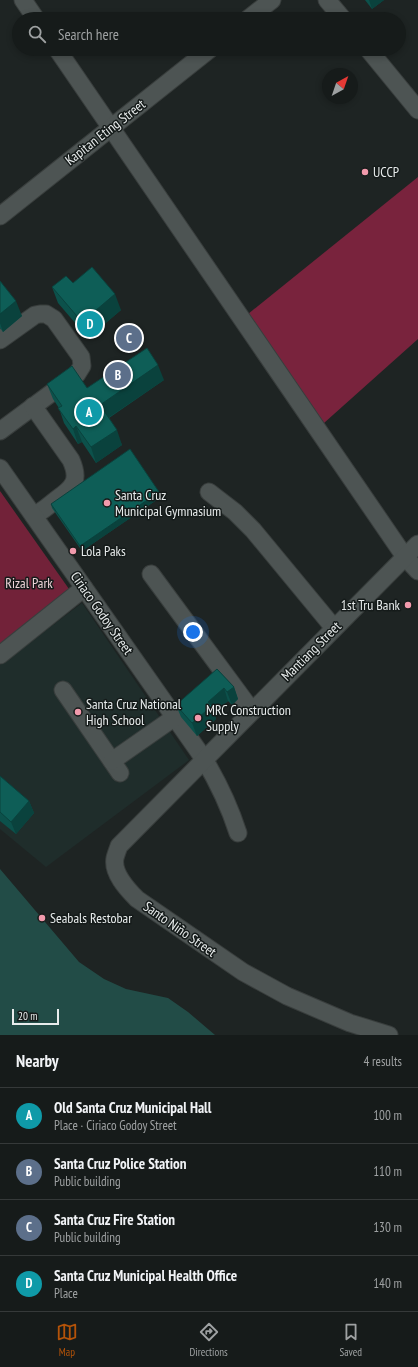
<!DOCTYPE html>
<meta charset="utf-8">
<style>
body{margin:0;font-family:"PT Sans Narrow",sans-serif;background:#232827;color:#f1f3f6}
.compass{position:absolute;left:322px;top:68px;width:36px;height:36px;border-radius:50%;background:#161b1a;box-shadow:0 2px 6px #0003;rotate:40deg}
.scale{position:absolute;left:12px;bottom:10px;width:47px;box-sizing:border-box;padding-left:4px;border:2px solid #e8ecec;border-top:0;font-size:11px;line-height:14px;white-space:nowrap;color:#e8ecec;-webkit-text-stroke:3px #151b1a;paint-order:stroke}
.you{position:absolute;left:193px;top:632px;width:14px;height:14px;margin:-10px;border:3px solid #fff;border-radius:50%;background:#1a73e8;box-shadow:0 0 0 6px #1a73e833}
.badge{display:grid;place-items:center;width:26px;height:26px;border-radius:50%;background:#b45309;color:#fff;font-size:13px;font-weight:700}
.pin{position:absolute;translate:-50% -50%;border:2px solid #fff;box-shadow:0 1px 4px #0006}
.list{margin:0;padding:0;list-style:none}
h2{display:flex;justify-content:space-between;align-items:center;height:52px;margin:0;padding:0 16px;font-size:17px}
h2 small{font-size:13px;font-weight:400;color:#9ea1a2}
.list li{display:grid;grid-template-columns:26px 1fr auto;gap:12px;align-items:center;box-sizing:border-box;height:56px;padding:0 16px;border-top:1px solid #353939}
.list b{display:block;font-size:15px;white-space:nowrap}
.list p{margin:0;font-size:13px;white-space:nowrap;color:#9ea1a2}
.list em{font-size:13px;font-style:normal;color:#9ea1a2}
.icon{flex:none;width:22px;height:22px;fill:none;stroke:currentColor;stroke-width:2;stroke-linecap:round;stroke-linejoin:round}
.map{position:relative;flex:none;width:418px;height:1035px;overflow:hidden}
.search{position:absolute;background:#161b1a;box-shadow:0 2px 6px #0003;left:12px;right:12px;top:12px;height:44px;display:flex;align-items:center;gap:10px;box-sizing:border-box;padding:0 14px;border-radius:22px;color:#9ea1a2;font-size:15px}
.sheet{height:276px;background:#161b1a}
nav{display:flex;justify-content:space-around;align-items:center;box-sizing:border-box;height:56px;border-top:1px solid #353939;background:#161b1a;font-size:11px;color:#9ea1a2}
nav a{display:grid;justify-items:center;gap:2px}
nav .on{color:#b45309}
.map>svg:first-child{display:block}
.built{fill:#1f2d2b}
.green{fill:#722239}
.forest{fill:#79233d}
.water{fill:#224c47}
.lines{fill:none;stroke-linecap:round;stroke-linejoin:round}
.minor-casing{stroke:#393e3d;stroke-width:19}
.minor{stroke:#4d5453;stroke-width:17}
.wall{fill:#0c514b}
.shaded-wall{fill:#0a423d}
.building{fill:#0e5e57;stroke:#0a423d}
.poi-dot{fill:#f29aac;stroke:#151b1a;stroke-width:1.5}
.labels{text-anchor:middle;stroke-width:3;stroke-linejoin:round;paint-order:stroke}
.street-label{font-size:14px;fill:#e8ecec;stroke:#151b1a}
.poi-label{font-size:14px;fill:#e8ecec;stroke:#151b1a;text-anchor:start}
.park-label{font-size:14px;fill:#eed4d8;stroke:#151b1a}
</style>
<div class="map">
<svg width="418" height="1035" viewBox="0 0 418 1035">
<rect width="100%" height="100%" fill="#1e2423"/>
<path class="built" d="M 82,603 L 189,760 L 46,867 L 0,829 L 0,665 Z"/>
<path class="green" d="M 0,491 L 69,589 L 0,644 Z"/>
<path class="forest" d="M 418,177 L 418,339 L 324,423 L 248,314 Z"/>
<path class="water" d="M 0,869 L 79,962 L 104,979 L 126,989 L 168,998 L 188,1012 L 215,1035 L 0,1035 Z"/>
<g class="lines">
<g class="minor-casing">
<g id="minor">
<path d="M 23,0 L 36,19"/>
<path d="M 327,0 L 343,19"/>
<path d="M 248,19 L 272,0"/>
<path d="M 57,49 L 405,557 L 418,571"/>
<path d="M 368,49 L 418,110"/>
<path d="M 0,216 L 210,49"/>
<path d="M 0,340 L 35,315 L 40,314 L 46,314 L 54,319 L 81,357 L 82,366 L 77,374 L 0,431"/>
<path d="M 33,406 L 71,460 C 80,480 74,487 57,499 C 50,505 42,511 34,516"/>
<path d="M 0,468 L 204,759 C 219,784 229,805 238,833"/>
<path d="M 209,492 L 235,512 L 253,530 L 334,628"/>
<path d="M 151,574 L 252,711"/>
<path d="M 0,655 L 84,588"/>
<path d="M 63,690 L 120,773"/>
<path d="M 112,761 L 175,717"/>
<path d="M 389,1035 L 350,1023 L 287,996 L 243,972 L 137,899 C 127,889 112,873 115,858 C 116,854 118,849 119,846 L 418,544"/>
</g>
</g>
<use href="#minor" class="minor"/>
</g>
<g class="wall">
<path d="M 365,0 L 384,0 L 372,9 Z"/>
<path d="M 0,281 L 22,316 L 3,332 L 0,328 Z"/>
<path d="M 73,283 L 121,310 L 88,338 L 58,303 L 52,287 Z"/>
<path d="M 164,380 L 109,418 L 122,445 L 96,463 L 82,442 L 78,444 L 64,423 L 59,408 L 53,399 L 47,384 L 87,388 Z"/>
<path d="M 161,497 L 82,551 L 52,508 L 51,504 Z"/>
<path d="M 217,669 L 234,687 L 238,699 L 232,705 L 228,701 L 214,713 L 216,719 L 197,736 L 181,717 L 176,705 Z"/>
<path d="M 0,776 L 29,801 L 34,813 L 16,834 L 0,821 Z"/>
</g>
<g class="shaded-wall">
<path d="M 369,0 L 384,0 L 372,9 Z"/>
<path d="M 115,294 L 121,310 L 88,338 L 82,322 Z"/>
<path d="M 16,301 L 22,316 L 3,332 L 0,323 L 0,314 Z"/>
<path d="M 158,365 L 164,380 L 105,420 L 100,405 Z"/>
<path d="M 76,426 L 82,442 L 78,444 L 73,429 Z"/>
<path d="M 117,430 L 122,445 L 96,463 L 91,447 Z"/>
<path d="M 159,492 L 161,497 L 82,551 L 80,546 Z"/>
<path d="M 234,687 L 238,699 L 232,705 L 227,692 Z"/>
<path d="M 224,688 L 228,701 L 214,713 L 216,719 L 197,736 L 192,723 L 208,702 Z"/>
<path d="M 29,801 L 34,813 L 16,834 L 11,822 Z"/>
</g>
<g class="building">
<path d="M 92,267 L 115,294 L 82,322 L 52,287 L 66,276 L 73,283 Z"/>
<path d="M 0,281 L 16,301 L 0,314 Z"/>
<path d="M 147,348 L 158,365 L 100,405 L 117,430 L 91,447 L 76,426 L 73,429 L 65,418 L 58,408 L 62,406 L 47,384 L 72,366 L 87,388 Z"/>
<path d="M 130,449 L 159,492 L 80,546 L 51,504 Z"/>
<path d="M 217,669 L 234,687 L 227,692 L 224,688 L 208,702 L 212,706 L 192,723 L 176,705 Z"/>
<path d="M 0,776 L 29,801 L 11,822 L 0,812 Z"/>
</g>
<g class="poi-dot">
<circle cx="365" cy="172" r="4"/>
<circle cx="107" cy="503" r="4"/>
<circle cx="73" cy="551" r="4"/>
<circle cx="408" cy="605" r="4"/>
<circle cx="78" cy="712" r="4"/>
<circle cx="198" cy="718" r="4"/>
<circle cx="42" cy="918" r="4"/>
</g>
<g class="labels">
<g class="street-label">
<text transform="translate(105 132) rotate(-38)" y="5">Kapitan Eting Street</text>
<text transform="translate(102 613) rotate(55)" y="5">Ciriaco Godoy Street</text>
<text transform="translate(311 651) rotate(-45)" y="5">Mantiang Street</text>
<text transform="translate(180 929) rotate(35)" y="5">Santo Niño Street</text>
</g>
<g class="poi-label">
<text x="373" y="177">UCCP</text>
<text x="115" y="500">Santa Cruz<tspan x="115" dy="16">Municipal Gymnasium</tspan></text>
<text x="81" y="556">Lola Paks</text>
<text x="400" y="610" text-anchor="end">1st Tru Bank</text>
<text x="86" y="709">Santa Cruz National<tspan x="86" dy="16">High School</tspan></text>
<text x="206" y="715">MRC Construction<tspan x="206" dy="16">Supply</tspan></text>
<text x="50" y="923">Seabals Restobar</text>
</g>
<g class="park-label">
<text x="29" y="588">Rizal Park</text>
</g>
</g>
</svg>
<svg class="compass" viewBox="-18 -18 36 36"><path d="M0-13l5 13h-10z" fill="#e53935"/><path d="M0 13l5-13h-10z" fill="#9ea1a2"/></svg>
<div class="scale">20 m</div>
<div class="you"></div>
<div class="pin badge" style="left:89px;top:412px;background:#0f9aa8">A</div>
<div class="pin badge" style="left:118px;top:375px;background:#5c6f8a">B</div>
<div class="pin badge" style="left:129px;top:338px;background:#5c6f8a">C</div>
<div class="pin badge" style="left:90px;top:324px;background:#0f9aa8">D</div>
<div class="search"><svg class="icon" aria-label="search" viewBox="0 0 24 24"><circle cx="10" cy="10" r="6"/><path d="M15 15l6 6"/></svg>Search here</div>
</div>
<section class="sheet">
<h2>Nearby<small>4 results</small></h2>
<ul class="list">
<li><span class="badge" style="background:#0f9aa8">A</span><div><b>Old Santa Cruz Municipal Hall</b><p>Place · Ciriaco Godoy Street</p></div><em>100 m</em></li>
<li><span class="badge" style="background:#5c6f8a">B</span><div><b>Santa Cruz Police Station</b><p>Public building</p></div><em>110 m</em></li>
<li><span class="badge" style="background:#5c6f8a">C</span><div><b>Santa Cruz Fire Station</b><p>Public building</p></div><em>130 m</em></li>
<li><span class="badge" style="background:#0f9aa8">D</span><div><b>Santa Cruz Municipal Health Office</b><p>Place</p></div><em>140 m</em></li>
</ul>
</section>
<nav>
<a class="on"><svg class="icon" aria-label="map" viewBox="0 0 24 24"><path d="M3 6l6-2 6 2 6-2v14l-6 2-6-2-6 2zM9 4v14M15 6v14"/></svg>Map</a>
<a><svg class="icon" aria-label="directions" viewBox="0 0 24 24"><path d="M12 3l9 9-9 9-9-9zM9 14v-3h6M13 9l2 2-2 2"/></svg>Directions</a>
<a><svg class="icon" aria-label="saved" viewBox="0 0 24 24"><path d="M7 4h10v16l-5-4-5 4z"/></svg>Saved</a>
</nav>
